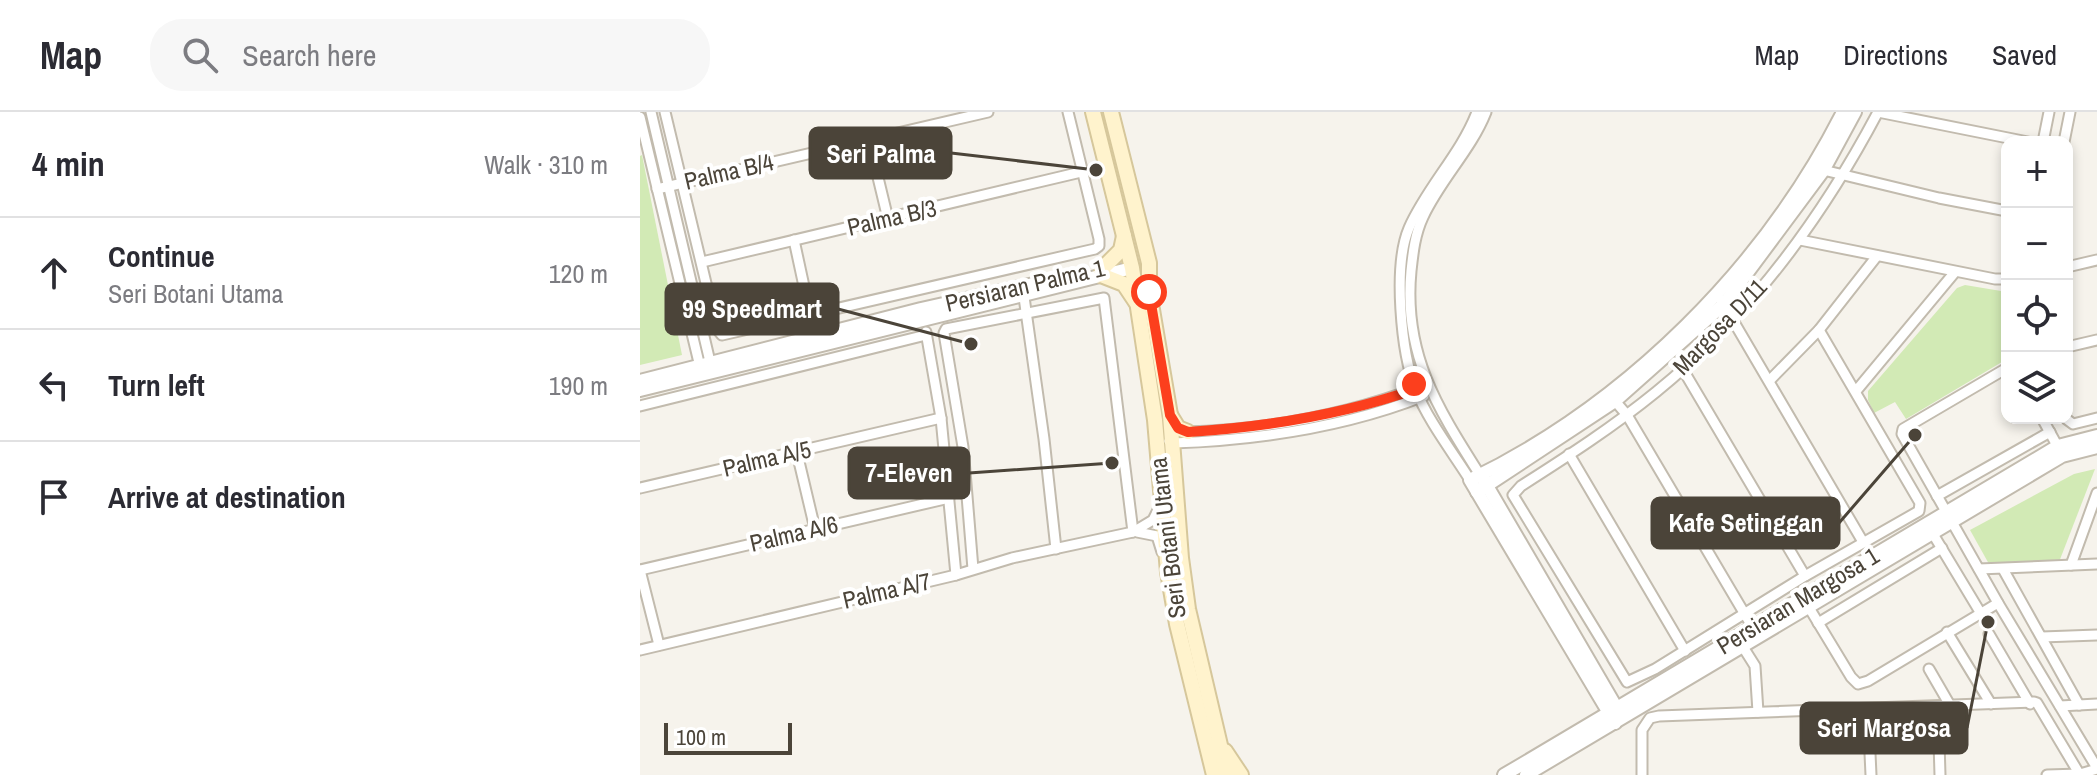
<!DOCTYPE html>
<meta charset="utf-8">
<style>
body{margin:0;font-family:"Archivo Narrow",sans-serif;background:#f7f7f7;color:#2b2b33}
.controls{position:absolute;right:24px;top:24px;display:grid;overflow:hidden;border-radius:16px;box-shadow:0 4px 12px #0003}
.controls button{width:72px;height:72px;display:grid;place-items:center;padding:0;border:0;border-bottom:2px solid #e1e1e2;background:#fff;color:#2b2b33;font:40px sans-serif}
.scale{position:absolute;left:24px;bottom:20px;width:128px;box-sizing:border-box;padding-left:8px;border:4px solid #4b4439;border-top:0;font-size:22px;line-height:28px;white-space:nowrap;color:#4b4439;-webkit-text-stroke:6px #fff;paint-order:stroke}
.stop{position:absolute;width:24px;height:24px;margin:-18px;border:6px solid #fc3f1d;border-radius:50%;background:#fff}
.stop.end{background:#fc3f1d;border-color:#fff;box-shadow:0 2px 8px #0008}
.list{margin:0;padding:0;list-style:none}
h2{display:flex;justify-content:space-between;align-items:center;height:104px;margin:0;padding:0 32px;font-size:34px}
h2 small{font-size:26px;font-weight:400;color:#7c7c81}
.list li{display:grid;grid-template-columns:52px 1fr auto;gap:24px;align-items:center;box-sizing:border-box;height:112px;padding:0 32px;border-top:2px solid #e1e1e2}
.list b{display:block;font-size:30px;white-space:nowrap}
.list p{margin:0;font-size:26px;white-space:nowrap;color:#7c7c81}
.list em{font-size:26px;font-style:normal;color:#7c7c81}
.icon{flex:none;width:44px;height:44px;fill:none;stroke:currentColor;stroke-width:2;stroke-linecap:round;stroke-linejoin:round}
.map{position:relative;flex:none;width:1457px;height:663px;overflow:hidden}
header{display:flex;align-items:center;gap:48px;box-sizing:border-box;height:112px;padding:0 40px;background:#fff;border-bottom:2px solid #e1e1e2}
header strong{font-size:38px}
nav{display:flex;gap:44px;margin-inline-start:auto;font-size:28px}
.search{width:560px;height:72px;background:#f7f7f7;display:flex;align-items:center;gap:20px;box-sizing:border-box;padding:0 28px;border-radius:32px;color:#7c7c81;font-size:30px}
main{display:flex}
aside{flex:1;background:#fff}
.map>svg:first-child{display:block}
.green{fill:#d2eab5}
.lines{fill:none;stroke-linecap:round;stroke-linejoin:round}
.minor-casing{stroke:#c2bbae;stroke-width:13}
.tertiary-casing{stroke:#c2bbae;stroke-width:16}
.secondary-casing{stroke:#d6c79b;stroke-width:18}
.minor{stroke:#fff;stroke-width:9}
.tertiary{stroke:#fff;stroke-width:12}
.secondary{stroke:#fff3cd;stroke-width:14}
.route{stroke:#fc3f1d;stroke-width:10}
.labels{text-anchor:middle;stroke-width:8;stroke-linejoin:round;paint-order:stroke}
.street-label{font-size:24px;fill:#4b4439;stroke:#fff}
.leader{fill:none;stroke:#4b4439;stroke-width:3}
.callout-dot{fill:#4b4439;stroke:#fff;stroke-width:3}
.callout{fill:#4b4439;stroke:#4b4439;stroke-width:3}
.callout-label{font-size:26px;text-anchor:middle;font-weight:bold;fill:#fff}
</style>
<header>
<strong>Map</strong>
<div class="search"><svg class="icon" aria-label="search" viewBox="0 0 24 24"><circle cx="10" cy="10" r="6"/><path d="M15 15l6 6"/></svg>Search here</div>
<nav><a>Map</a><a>Directions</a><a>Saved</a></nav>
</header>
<main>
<aside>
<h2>4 min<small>Walk · 310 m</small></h2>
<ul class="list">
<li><svg class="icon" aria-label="ahead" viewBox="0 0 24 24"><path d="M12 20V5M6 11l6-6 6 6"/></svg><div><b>Continue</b><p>Seri Botani Utama</p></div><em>120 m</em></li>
<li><svg class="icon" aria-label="left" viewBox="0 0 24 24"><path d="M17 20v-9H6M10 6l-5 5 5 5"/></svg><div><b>Turn left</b></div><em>190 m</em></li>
<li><svg class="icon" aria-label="arrive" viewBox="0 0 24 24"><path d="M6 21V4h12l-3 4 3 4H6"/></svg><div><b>Arrive at destination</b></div></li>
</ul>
</aside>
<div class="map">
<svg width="1457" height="663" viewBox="0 0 1457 663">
<rect width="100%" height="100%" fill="#f6f3ec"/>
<g class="green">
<path d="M 2,43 L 42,243 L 0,253 L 0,44 Z"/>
<path d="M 1325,173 L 1367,180 L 1367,247 L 1266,307 L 1255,290 L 1234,301 L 1228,288 L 1228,279 L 1317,176 Z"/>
<path d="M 1455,357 L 1419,450 L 1349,452 L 1330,418 L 1434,362 Z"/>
</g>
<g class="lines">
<g class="minor-casing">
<g id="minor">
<path d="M 11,0 L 71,254"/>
<path d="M 25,0 L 77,217 L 82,223 L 455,137 L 459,134 L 459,127 L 428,0"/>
<path d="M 1238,0 L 1388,30"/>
<path d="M 0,5 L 61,259"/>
<path d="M 229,28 L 248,107"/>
<path d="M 1403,30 L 1409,0"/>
<path d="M 1424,30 L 1430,0"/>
<path d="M 1179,57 L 1299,86 L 1367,99"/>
<path d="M 17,77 L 348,0"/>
<path d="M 154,128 L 170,202"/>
<path d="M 1160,128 L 1355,167 L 1367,167"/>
<path d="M 62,150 L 441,60"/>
<path d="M 1427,155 L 1457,148"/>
<path d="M 383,178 L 404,327 L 416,437"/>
<path d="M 1081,188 L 1223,430"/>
<path d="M 1179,218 L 1280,391 L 1279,399 L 1165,464 L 1015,557 L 987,570 L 873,383 L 881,374 C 928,344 973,315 1016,280 C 1110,204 1182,106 1238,0"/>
<path d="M 286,220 L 301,306 L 316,463"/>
<path d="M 1427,235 L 1457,228"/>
<path d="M 1042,256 L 1165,464"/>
<path d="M 1367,256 L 1263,317 L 1262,322 L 1358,491 L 1457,656"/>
<path d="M 1130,268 L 1179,218 L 1237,144"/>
<path d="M 1216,279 L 1315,160"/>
<path d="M 975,289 L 987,303 L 1113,516"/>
<path d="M 0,294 L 286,223"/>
<path d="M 1402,306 L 1419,337"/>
<path d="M 1425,306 L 1433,312 L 1457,306"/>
<path d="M 544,320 C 625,318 705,303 780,275"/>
<path d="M 529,329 L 533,331 C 619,328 703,316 784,284"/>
<path d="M 157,341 L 175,417"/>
<path d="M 929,342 L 1045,539"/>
<path d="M 840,363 C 797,295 763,242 771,159 C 773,140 775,122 783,105 C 800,68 831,38 846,0"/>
<path d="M 830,368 C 813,341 787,307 776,278 C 761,241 753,153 769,116 C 787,75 821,42 837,0"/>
<path d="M 0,376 L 301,306"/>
<path d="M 1297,384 L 1410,320"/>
<path d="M 497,420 L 517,424 L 522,440"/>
<path d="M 1293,422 L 1340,500"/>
<path d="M 1431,453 L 1457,381"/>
<path d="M 333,457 L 323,335 L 304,221 L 306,217 L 464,186 L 493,420"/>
<path d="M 1339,457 L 1457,452"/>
<path d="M 1363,457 L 1439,593"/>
<path d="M 0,458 L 309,386"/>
<path d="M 0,458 L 19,533"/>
<path d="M 1165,489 L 1211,565 L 1218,572 L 1228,569 L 1358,491"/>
<path d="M 1178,511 L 1302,436"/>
<path d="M 1307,520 L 1351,592"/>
<path d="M 1349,522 L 1390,592"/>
<path d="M 1402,525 L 1457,523"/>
<path d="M 1103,535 L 1115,554 L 1118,600"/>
<path d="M 0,538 L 316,463 L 372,446 L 493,420 L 513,408 L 519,396"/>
<path d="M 1289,557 L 1311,595"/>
<path d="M 1420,594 L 1457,592"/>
<path d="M 1298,596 L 1300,663"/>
<path d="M 1228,598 L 1231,663"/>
<path d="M 1002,663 L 1002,618 L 1010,606 L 1019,604 L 1394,590 L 1397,591 L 1440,663"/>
<path d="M 1407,663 L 1440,662 L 1457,657"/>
</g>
</g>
<g class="tertiary-casing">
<g id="tertiary">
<path d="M 0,269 L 281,197 L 425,165"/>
<path d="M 0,278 L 492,156"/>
<path d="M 843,367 L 979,600"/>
<path d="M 837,380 L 975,289 L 1084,192 L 1183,59 L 1215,0"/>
<path d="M 975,611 L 830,368 C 987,292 1124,156 1203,0"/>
<path d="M 864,663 L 1418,334 L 1457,324"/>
<path d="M 886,663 L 1422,344 L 1457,335"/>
</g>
</g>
<g class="secondary-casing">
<g id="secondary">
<path d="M 453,0 L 492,156 L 515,308 L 528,460 L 537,512 L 574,663"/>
<path d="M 471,0 L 509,151 L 509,180 L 530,303 L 541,446 L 548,497 L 587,663"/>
<path d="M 463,156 L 481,138 L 484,124"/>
<path d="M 461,163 L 484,172 L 496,190"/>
<path d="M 530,303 L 538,316 L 548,320"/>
<path d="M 585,639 L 601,663"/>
</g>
</g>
<use href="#minor" class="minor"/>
<use href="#tertiary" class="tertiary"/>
<use href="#secondary" class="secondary"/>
</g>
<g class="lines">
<path class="route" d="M 509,180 L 530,303 L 538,316 L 548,320 C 626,315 702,303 776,277 L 774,272"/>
</g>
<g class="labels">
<g class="street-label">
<text transform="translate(89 60) rotate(-13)" y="8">Palma B/4</text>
<text transform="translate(252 106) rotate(-13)" y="8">Palma B/3</text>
<text transform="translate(385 174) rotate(-13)" y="8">Persiaran Palma 1</text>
<text transform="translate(1080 215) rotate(-46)" y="8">Margosa D/11</text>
<text transform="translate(127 347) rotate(-13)" y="8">Palma A/5</text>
<text transform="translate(154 422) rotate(-13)" y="8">Palma A/6</text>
<text transform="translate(528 426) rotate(-97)" y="8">Seri Botani Utama</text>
<text transform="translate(247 479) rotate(-13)" y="8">Palma A/7</text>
<text transform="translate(1158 489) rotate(-31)" y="8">Persiaran Margosa 1</text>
</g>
</g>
<path class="leader" d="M456 58L311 41M331 232L198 197M472 351L329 361M1275 323L1199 411M1348 510L1327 616"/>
<g class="callout-dot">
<circle cx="456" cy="58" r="8"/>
<circle cx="331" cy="232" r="8"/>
<circle cx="472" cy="351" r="8"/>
<circle cx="1275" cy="323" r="8"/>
<circle cx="1348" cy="510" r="8"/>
</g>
<g class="callout">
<rect x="170" y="16" width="141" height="50" rx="8"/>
<rect x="26" y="172" width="172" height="50" rx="8"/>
<rect x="209" y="336" width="120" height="50" rx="8"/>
<rect x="1012" y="386" width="187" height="50" rx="8"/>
<rect x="1161" y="591" width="166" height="50" rx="8"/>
</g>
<g class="callout-label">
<text x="241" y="51">Seri Palma</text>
<text x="112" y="206">99 Speedmart</text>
<text x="269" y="370">7-Eleven</text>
<text x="1106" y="420">Kafe Setinggan</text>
<text x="1244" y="625">Seri Margosa</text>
</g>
</svg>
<div class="controls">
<button>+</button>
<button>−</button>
<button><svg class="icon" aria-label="locate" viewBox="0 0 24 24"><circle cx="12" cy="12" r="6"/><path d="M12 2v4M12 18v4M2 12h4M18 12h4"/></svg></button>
<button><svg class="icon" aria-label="layers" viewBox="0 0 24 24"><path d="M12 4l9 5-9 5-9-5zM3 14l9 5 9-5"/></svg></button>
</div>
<div class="scale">100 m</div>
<div class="stop" style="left:509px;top:180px"></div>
<div class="stop end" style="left:774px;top:272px"></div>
</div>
</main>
